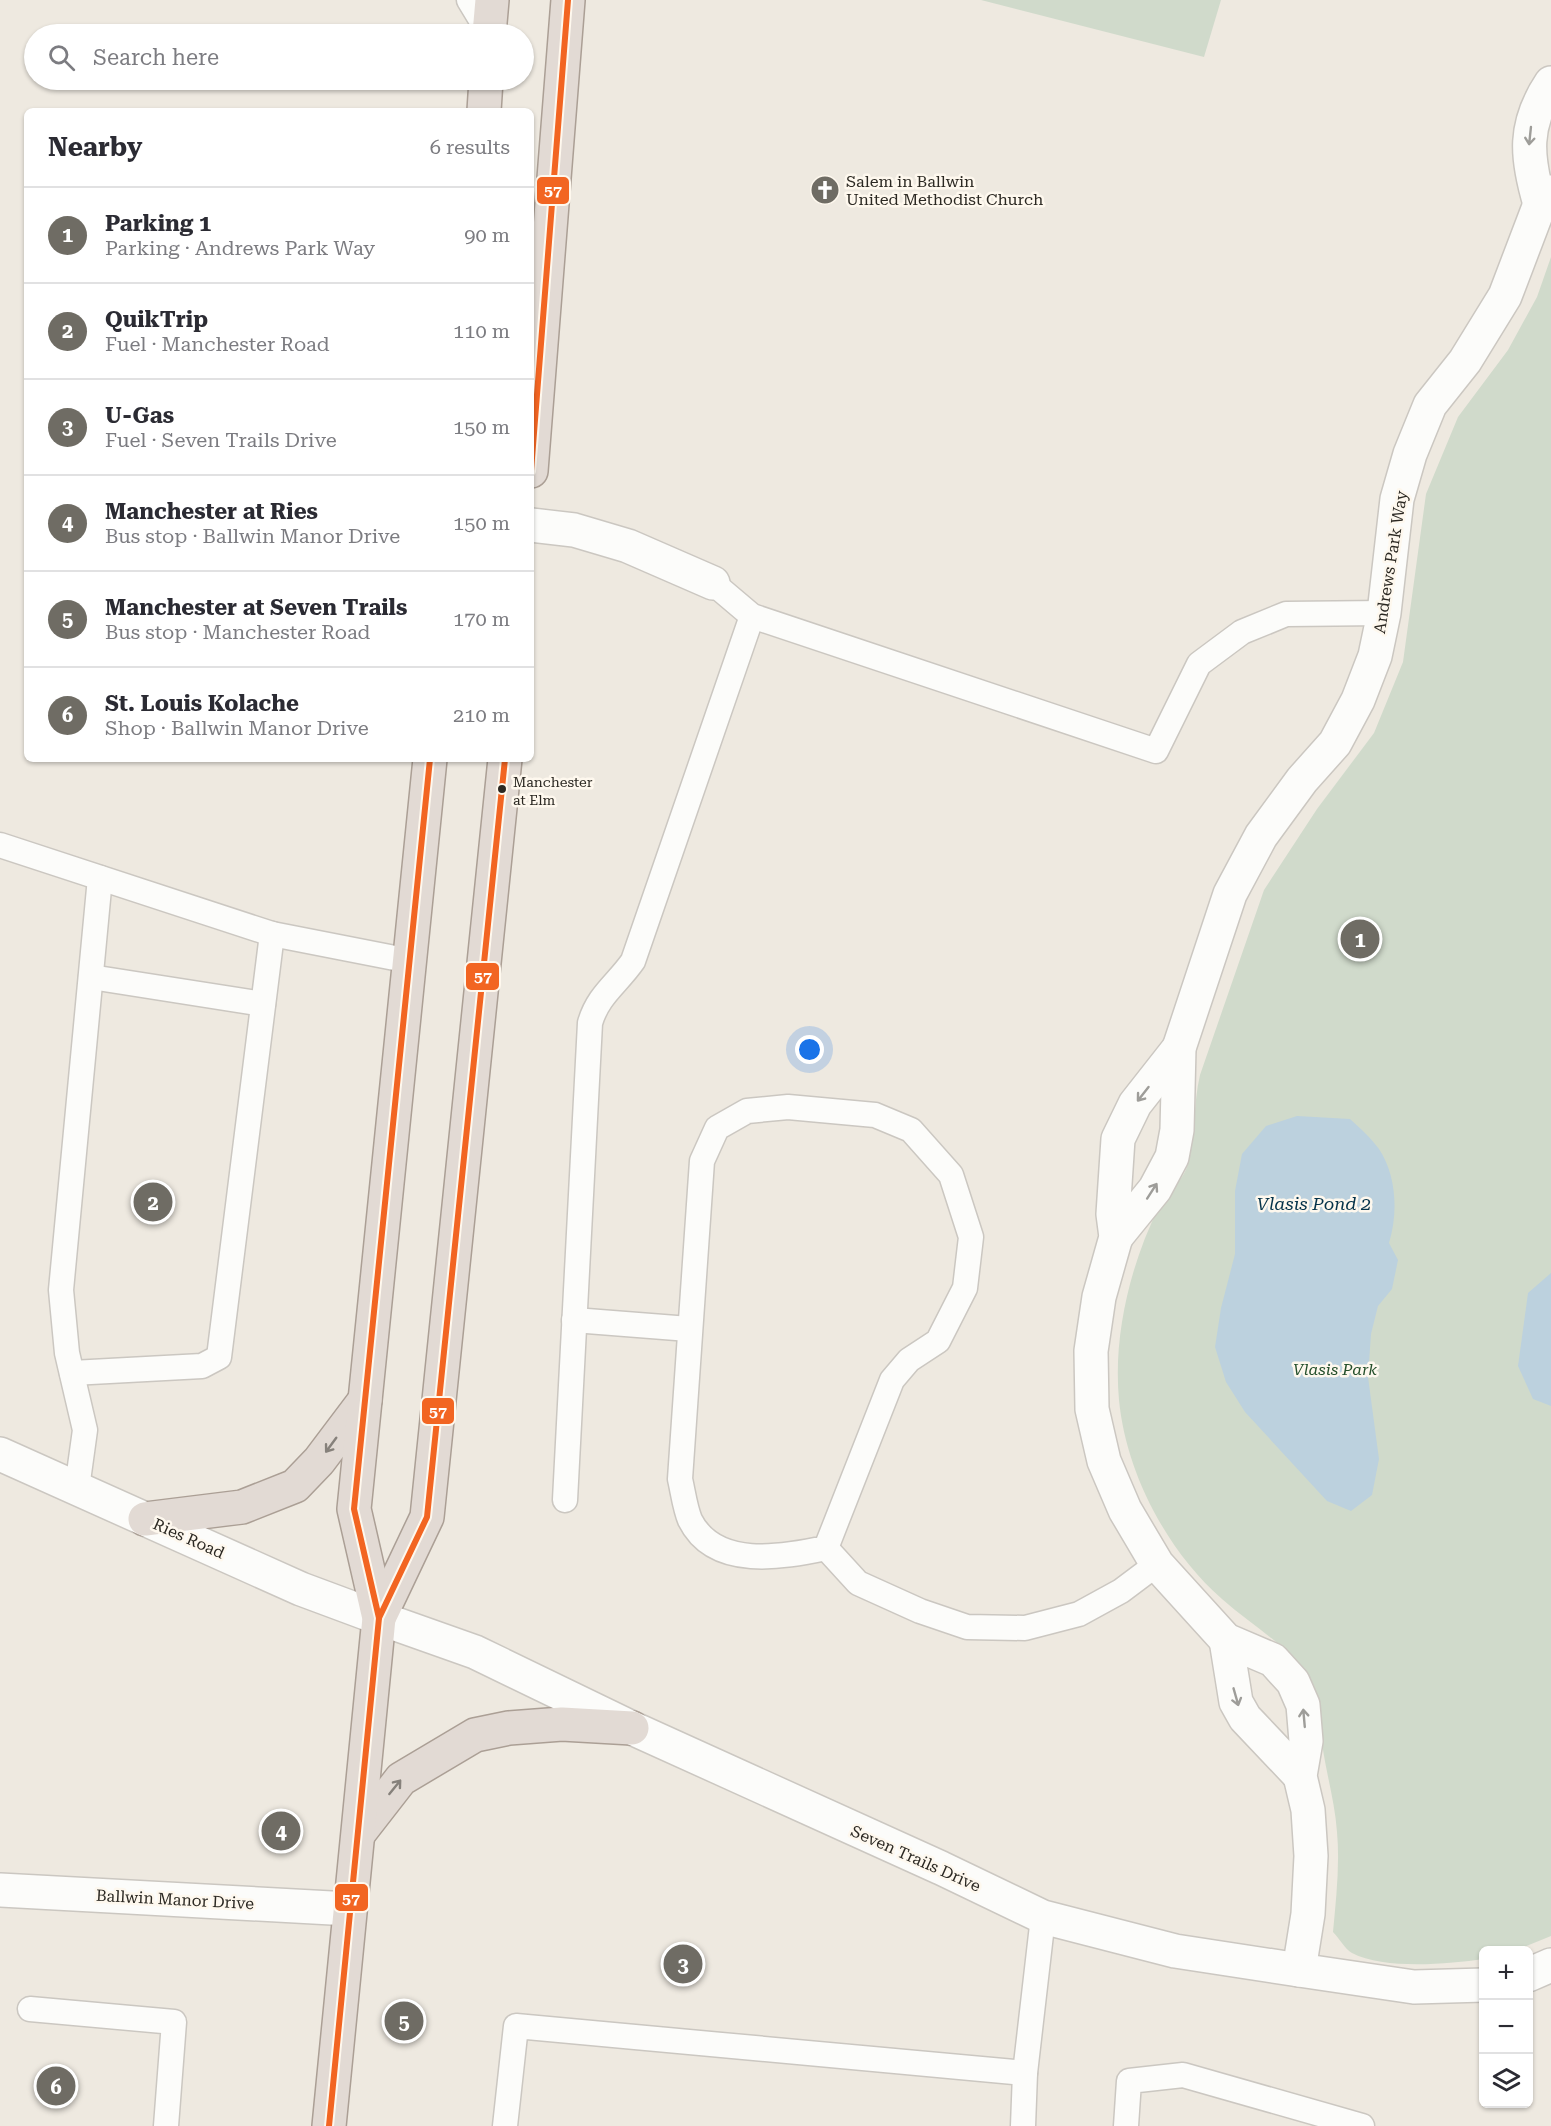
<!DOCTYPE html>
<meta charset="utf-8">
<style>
body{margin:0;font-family:"Roboto Serif",serif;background:#f7f7f7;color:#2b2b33}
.controls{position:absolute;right:18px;bottom:18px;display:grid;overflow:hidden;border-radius:9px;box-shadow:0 2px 4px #0004}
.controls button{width:54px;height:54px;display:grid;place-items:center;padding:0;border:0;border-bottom:2px solid #e1e1e2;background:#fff;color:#2b2b33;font:30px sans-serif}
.you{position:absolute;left:810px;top:1050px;width:21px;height:21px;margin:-15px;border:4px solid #fff;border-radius:50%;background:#1a73e8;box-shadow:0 0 0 9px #1a73e833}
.badge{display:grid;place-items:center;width:39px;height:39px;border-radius:50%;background:#6f6c64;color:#fff;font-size:20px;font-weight:700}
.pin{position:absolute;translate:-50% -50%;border:3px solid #fff;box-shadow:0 2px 6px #0006}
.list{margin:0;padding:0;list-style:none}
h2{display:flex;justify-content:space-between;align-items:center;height:78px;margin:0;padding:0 24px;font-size:26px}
h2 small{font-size:20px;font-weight:400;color:#7c7c81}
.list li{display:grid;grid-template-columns:39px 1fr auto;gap:18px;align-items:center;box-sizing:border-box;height:96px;padding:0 24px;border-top:2px solid #e1e1e2}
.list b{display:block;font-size:22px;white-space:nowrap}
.list p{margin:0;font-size:20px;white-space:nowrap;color:#7c7c81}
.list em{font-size:20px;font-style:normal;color:#7c7c81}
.icon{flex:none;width:33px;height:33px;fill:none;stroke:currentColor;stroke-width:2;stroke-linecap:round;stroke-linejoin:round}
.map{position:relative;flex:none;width:1551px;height:2126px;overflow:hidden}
.search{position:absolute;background:#fff;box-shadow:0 2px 4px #0004;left:24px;top:24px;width:510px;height:66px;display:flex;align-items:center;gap:15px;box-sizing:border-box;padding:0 21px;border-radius:33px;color:#7c7c81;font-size:22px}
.panel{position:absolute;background:#fff;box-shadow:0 2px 4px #0004;left:24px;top:108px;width:510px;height:654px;border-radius:9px}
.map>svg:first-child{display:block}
.green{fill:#d0dacb}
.water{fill:#bcd1de}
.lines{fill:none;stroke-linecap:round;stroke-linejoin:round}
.service-casing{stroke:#cbc7c1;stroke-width:27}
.minor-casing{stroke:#cbc7c1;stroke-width:36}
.tertiary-casing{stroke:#cbc7c1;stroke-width:36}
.trunk-casing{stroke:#ab9f95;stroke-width:36}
.service{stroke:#fcfcfa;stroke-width:24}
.minor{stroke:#fcfcfa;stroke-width:33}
.tertiary{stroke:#fcfcfa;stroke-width:33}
.trunk{stroke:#e2dad4;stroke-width:33}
.bus-1-casing{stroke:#fef8ee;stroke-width:10}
.bus-1{stroke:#f26522;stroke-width:6}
.oneway{stroke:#9e9d99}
.oneway2{stroke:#86817b}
.bus-dot{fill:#2b2822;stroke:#fef8ee;stroke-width:2}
.labels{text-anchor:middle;stroke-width:5;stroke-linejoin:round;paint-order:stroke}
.bus-label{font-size:14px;fill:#2b2822;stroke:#fef8ee;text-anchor:start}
.poi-label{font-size:16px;fill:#2b2822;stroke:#fef8ee;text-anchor:start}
.street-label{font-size:16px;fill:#2b2822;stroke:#fef8ee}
.park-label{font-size:16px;font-style:italic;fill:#25502c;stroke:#fef8ee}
.water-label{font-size:18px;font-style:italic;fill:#043249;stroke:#fef8ee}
.line-badge{stroke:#fef8ee;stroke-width:2}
.badge-label{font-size:16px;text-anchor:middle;font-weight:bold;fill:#fff}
</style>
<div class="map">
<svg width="1551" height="2126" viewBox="0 0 1551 2126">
<rect width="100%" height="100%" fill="#eee9e0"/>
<g class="green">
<path d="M 981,0 L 1221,0 L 1204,57 Z"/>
<path d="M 1551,257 L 1551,1936 L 1517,1950 L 1484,1950 L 1483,1959 C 1449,1964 1384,1970 1352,1953 C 1345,1949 1339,1938 1333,1932 C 1336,1899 1340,1865 1337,1832 C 1335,1802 1326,1773 1322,1743 C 1319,1721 1323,1699 1310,1679 C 1288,1645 1251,1625 1222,1599 C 1167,1551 1126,1473 1119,1400 C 1113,1336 1130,1265 1159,1207 C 1167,1191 1183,1182 1188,1164 C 1196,1135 1193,1104 1200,1075 L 1264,890 L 1317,809 L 1374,733 L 1403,662 L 1426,494 L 1458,417 L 1508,350 L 1537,297 Z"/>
</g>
<g class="water">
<path d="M 1297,1116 L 1350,1119 C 1360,1128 1371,1138 1379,1149 C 1397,1176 1398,1214 1389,1243 L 1398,1260 L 1392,1289 L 1378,1306 L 1371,1334 L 1368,1377 L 1379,1459 L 1372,1495 L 1351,1511 L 1327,1501 L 1245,1412 L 1226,1382 L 1215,1347 L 1221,1308 L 1235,1254 L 1235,1191 L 1242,1154 L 1266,1126 Z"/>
<path d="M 1551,1273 L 1551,1406 L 1533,1399 L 1518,1366 L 1528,1293 Z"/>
</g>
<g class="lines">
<g class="service-casing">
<g id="service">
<path d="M 469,0 L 489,33"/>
<path d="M 713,583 L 752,616 L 1156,751 L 1199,664 L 1242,632 L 1286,614 L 1384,613"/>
<path d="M 0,845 L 272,934 L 410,961"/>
<path d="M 91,977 L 263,1004"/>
<path d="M 788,1107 L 875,1115 L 911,1130 L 951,1175 L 971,1237 L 965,1288 L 938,1341 L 909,1360 L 892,1380 L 826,1548 C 783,1557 715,1570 690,1520 C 685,1508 683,1492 680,1479 L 702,1161 L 717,1128 L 747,1111 Z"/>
<path d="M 574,1320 L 689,1329"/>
<path d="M 72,1373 L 202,1366 L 219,1357 L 272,934"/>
<path d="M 77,1488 L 85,1430 L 67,1353 L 61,1290 L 100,878"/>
<path d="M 565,1500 L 590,1023 C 598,995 617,984 633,961 L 752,616"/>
<path d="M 826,1548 L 858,1583 L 920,1611 L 967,1627 L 1025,1628 L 1079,1614 L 1121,1591 L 1157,1564"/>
<path d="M 30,2009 L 174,2022 L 166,2126"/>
<path d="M 505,2126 L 516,2026 L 1025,2073"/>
<path d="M 1023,2126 L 1025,2073 L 1043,1917"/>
<path d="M 1126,2126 L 1129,2081 L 1183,2075 L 1362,2126"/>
</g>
</g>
<g class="minor-casing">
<g id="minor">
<path d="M 1540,204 C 1526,157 1523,125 1551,83"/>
<path d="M 531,525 L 574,530 L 628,546 L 713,583"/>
<path d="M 1179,1048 L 1135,1104 L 1118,1139 L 1113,1214 L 1116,1237 L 1099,1297 L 1091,1351 L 1092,1409 L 1104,1461 L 1125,1510 L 1157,1564 L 1226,1640 L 1273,1660 L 1293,1682 L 1303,1705 L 1306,1741 L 1300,1776 L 1308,1810 L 1311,1856 L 1308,1914 L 1299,1970"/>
<path d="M 1116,1237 L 1155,1189 L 1172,1157 L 1177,1130 L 1179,1048 L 1230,894 L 1261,836 L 1302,780 L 1335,743 L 1358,700 L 1375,656 L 1384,613 L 1397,499 L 1410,454 L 1430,405 L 1465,361 L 1505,296 L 1540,204 L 1551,192"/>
<path d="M 379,1618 L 475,1652 L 632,1728 L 941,1868 L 1043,1917 L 1175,1951 L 1299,1970 L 1414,1987 L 1484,1985"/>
<path d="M 1226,1640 L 1236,1702 L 1245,1718 L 1300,1776"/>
<path d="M 0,1890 L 350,1909"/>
<path d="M 1528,1975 L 1551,1965"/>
</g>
</g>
<g class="tertiary-casing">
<path id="tertiary" d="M 0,1454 L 301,1589 L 379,1618"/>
</g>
<g class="trunk-casing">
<g id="trunk">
<path d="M 489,34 L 492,0"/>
<path d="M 484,111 L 486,80"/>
<path d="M 531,471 L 568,0"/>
<path d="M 145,1519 L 242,1507 L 295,1486 L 319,1461 L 365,1400"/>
<path d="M 379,1618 L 427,1517 L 505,759"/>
<path d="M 359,1833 L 401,1779 L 475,1735 L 509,1728 L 562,1724 L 632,1728"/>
<path d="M 329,2126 L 379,1618 L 354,1509 L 430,759"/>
</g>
</g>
<use href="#service" class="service"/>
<use href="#minor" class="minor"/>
<use href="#tertiary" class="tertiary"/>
<use href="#trunk" class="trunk"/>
<g class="bus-1-casing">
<g id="bus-1">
<path d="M 531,471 L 568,0"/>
<path d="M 379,1618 L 427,1517 L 505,759"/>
<path d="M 329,2126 L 379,1618 L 354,1509 L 430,759"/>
</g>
</g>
<use href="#bus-1" class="bus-1"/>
</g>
<defs><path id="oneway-shaft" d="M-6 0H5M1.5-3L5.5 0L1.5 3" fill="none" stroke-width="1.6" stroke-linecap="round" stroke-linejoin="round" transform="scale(1.5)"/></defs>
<g class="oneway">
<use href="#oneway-shaft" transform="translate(1530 136) rotate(96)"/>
<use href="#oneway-shaft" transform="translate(1143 1094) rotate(128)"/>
<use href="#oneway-shaft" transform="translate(1152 1191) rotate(-57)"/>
<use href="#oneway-shaft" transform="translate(1236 1697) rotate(74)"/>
<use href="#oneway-shaft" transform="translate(1304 1718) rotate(-95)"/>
</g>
<g class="oneway2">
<use href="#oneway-shaft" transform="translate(331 1445) rotate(126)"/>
<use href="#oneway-shaft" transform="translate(395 1787) rotate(-51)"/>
</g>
<defs>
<g id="church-disc" transform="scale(1.5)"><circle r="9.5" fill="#6f6c64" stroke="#fef8ee"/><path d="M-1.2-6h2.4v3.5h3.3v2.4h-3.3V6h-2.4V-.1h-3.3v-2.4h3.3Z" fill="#fff"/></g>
</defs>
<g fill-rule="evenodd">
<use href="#church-disc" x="825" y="190"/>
</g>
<circle class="bus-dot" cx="502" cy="789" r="5"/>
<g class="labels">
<g class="bus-label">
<text x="513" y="787">Manchester<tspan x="513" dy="18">at Elm</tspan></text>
</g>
<g class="poi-label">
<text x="846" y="187">Salem in Ballwin<tspan x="846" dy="18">United Methodist Church</tspan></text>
</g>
<g class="street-label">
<text transform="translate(1390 562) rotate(-81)" y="6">Andrews Park Way</text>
<text transform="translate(189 1538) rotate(24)" y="6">Ries Road</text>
<text transform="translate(916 1858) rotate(24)" y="6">Seven Trails Drive</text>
<text transform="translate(175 1899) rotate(3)" y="6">Ballwin Manor Drive</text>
</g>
<g class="park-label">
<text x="1335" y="1375">Vlasis Park</text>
</g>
<g class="water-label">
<text x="1314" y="1210">Vlasis Pond 2</text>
</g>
</g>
<g class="line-badge">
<rect x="536" y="176" width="34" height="29" rx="6" fill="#f26522"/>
<rect x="465" y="962" width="35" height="29" rx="6" fill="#f26522"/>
<rect x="421" y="1397" width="34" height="28" rx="6" fill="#f26522"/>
<rect x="334" y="1883" width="35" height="29" rx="6" fill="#f26522"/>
</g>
<g class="badge-label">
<text x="553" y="196">57</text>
<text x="483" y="982">57</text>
<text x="438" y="1417">57</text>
<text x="351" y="1904">57</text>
</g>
</svg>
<div class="controls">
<button>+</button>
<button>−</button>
<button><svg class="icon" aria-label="layers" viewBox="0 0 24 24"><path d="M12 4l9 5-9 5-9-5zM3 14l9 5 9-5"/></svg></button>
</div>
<div class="you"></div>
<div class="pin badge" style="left:1360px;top:939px">1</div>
<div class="pin badge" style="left:153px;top:1202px">2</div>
<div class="pin badge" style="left:683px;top:1964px">3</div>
<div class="pin badge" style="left:281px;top:1831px">4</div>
<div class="pin badge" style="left:404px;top:2021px">5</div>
<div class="pin badge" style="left:56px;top:2086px">6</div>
<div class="search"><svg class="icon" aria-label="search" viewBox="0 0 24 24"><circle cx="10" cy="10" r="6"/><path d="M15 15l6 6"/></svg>Search here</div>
<section class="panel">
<h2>Nearby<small>6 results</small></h2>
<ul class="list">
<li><span class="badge">1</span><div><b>Parking 1</b><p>Parking · Andrews Park Way</p></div><em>90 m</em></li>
<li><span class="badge">2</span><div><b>QuikTrip</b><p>Fuel · Manchester Road</p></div><em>110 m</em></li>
<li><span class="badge">3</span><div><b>U-Gas</b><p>Fuel · Seven Trails Drive</p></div><em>150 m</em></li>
<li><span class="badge">4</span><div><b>Manchester at Ries</b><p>Bus stop · Ballwin Manor Drive</p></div><em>150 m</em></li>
<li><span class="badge">5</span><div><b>Manchester at Seven Trails</b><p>Bus stop · Manchester Road</p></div><em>170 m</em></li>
<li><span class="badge">6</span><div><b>St. Louis Kolache</b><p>Shop · Ballwin Manor Drive</p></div><em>210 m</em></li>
</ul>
</section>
</div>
